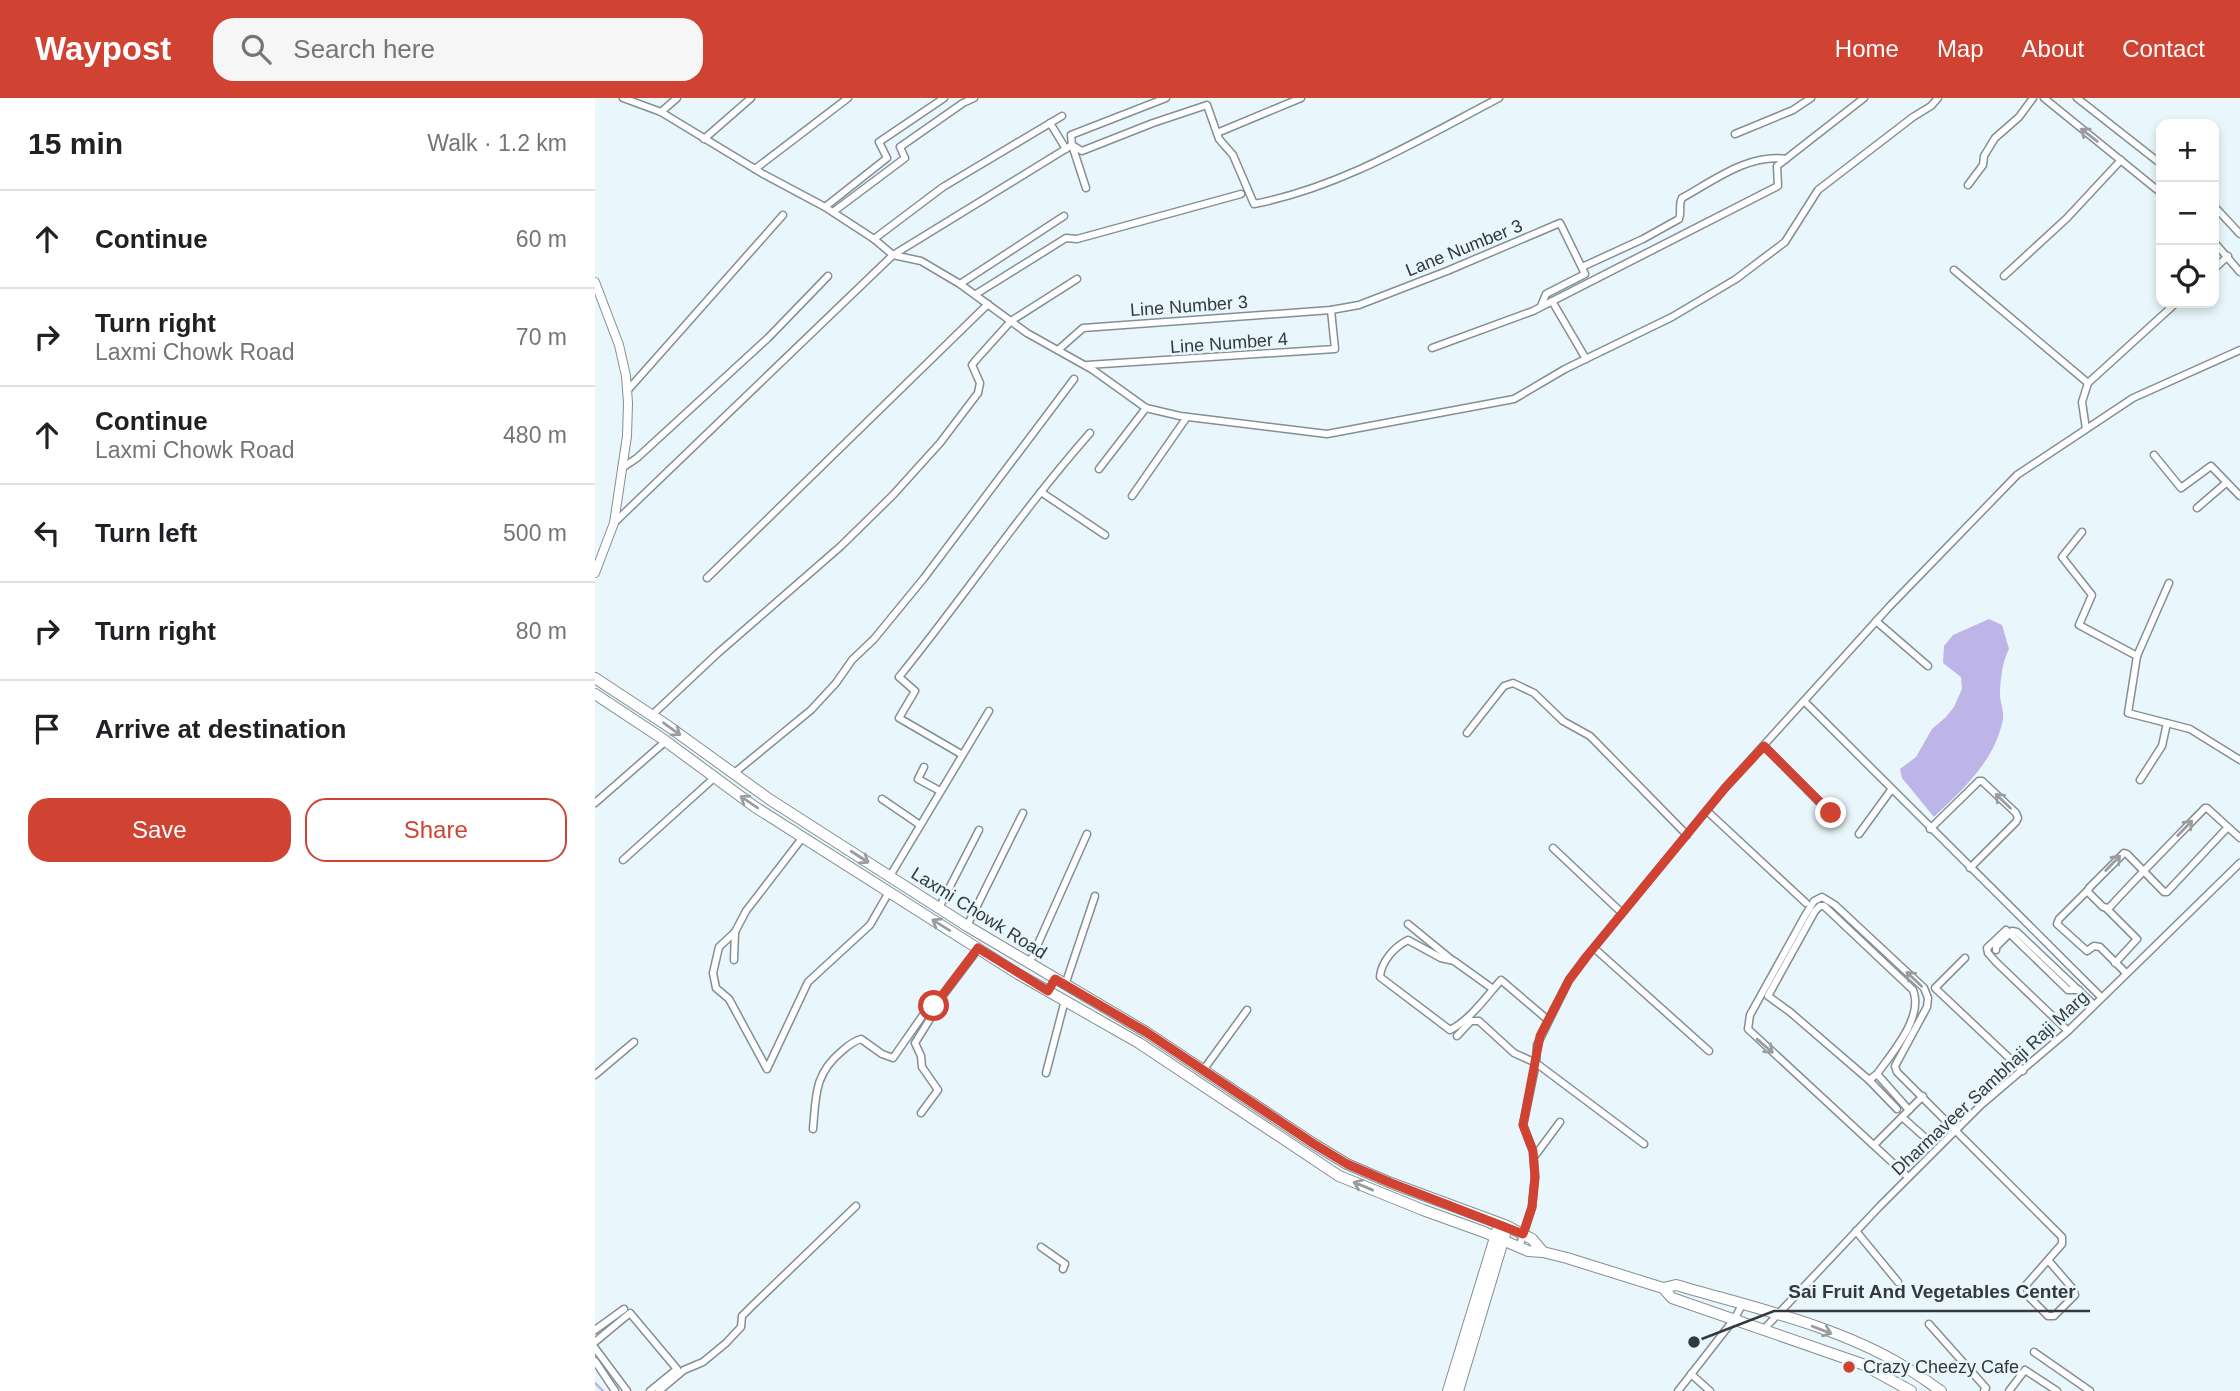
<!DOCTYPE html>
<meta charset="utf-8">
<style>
body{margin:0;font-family:Arial,sans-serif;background:#f6f6f6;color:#202124}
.controls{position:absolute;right:21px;top:21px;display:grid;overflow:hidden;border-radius:14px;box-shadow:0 4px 10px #0003}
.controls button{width:63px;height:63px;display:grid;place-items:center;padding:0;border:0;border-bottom:2px solid #e0e0e0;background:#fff;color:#202124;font:35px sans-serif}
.stop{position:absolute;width:21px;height:21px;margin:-16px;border:5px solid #d04333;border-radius:50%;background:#fff}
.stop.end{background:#d04333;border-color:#fff;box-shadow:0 2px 7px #0008}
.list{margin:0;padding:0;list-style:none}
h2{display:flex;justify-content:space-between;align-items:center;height:91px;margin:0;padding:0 28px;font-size:30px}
h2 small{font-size:23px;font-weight:400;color:#757577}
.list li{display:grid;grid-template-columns:46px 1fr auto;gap:21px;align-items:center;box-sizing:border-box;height:98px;padding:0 28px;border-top:2px solid #e0e0e0}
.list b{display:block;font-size:26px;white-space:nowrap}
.list p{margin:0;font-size:23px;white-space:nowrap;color:#757577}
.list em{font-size:23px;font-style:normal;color:#757577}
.actions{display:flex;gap:14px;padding:21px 28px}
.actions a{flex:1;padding:16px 0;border:2px solid #d04333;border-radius:21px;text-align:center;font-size:24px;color:#d04333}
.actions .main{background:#d04333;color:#fff}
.icon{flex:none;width:38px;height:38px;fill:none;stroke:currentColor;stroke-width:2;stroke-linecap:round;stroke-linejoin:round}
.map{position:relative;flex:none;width:1645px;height:1293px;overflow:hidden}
header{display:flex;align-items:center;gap:42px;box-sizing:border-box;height:98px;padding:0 35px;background:#d04333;color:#fff}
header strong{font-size:33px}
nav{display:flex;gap:38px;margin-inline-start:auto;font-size:24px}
.search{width:490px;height:63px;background:#f6f6f6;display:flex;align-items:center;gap:18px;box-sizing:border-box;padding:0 24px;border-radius:21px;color:#757577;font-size:26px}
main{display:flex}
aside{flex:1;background:#fff}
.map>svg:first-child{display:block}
.water{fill:#bdb5e8}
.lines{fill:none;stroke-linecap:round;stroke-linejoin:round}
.stream{stroke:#bdb5e8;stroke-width:2.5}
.minor-casing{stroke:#838f95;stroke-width:9}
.tertiary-casing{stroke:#838f95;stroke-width:10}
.secondary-casing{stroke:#838f95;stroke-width:12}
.minor{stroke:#fff;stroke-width:6}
.tertiary{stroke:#fff;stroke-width:8}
.secondary{stroke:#fff;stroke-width:10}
.oneway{stroke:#9a9c9e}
.route{stroke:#d04333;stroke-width:9}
.poi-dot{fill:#d04333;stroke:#e9f7fd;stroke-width:2.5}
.labels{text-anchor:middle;stroke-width:5;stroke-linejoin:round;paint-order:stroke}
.street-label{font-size:18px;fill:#343a3c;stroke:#e9f7fd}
.poi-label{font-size:18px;fill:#343a3c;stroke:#e9f7fd;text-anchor:start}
.leader{fill:none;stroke:#343a3c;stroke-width:2.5}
.callout-dot{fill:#343a3c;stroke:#e9f7fd;stroke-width:2.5}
.callout-label{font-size:19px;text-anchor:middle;font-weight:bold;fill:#343a3c;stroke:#e9f7fd;stroke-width:5;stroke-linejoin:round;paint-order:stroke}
</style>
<header>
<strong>Waypost</strong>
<div class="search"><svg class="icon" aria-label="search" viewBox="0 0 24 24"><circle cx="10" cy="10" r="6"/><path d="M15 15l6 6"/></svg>Search here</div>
<nav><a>Home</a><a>Map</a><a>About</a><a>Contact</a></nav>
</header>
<main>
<aside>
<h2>15 min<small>Walk · 1.2 km</small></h2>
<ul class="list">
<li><svg class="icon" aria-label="ahead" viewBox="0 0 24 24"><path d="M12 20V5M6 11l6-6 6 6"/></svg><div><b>Continue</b></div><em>60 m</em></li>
<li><svg class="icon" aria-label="right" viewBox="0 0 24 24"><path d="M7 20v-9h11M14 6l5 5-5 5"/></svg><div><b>Turn right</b><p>Laxmi Chowk Road</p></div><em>70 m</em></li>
<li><svg class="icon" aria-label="ahead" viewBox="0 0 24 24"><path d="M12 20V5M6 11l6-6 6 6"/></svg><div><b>Continue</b><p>Laxmi Chowk Road</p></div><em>480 m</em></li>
<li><svg class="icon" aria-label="left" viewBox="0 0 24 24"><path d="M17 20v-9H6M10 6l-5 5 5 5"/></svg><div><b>Turn left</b></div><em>500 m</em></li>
<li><svg class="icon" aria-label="right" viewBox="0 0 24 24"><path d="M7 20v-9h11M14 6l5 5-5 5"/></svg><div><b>Turn right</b></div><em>80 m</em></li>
<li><svg class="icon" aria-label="arrive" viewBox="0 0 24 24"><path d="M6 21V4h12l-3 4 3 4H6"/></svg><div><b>Arrive at destination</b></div></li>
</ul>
<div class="actions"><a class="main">Save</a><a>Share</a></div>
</aside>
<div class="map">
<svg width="1645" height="1293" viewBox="0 0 1645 1293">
<rect width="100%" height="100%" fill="#e9f7fd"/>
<path class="water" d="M 1394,521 L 1407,527 L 1414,551 C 1407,564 1405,584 1405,599 C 1406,607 1409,614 1408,621 C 1400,663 1368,691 1339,719 L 1307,680 L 1305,671 L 1321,659 L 1337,631 L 1351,619 L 1359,609 L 1367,591 L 1366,579 L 1348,565 L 1349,548 L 1358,537 Z"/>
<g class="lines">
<path class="stream" d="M 0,1285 L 8,1293"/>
<g class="minor-casing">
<g id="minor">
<path d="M 28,0 L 66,14 L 168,76 L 230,109 L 279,141 L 298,157 L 326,163 L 365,186 L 432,235 L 498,272 L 551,310 L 585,318 L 732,336 L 919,301 L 970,271 L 1077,219 L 1141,181 L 1190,144 L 1223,92 L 1318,19 L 1336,8 L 1343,0"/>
<path d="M 1449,0 L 1566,95"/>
<path d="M 1482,0 L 1566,66"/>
<path d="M 66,14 L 82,0"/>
<path d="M 455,25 L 471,51"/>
<path d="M 622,35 L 706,0"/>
<path d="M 1140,36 L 1198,12 L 1216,0"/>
<path d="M 109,41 L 156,0"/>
<path d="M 477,47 L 487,53 L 558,25 L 612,7 L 624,41 L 638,57 L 659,106 C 747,89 825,41 904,0"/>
<path d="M 477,47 L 491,90"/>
<path d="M 160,71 L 253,0"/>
<path d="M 1373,87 L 1388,67 L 1389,58 L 1400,40 L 1424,19 L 1438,0"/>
<path d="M 1619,108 L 1645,136"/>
<path d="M 230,109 L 292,60 L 284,44 L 349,0"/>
<path d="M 238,114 L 310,60 L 305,49 L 368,5 L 379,0"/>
<path d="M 279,141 L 348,89 L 467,18"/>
<path d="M 1619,144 L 1645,174"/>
<path d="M 987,169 L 1048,141 L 1084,121 C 1087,113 1083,107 1087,100 C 1118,83 1154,55 1191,61"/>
<path d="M 1619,171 L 1633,158"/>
<path d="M 1359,172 L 1493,285 L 1581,205"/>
<path d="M 1409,178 L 1472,120 L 1526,62"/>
<path d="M 365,186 L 469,118"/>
<path d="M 381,196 L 471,140 L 482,141 L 646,96"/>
<path d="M 957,203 L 991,261"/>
<path d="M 837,250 L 938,213 L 1183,88 L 1182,68 L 1269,0"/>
<path d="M 463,252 L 488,230 L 736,212 L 764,207 L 852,173 L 965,125 L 990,176 L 951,196 L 946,208"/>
<path d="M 492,267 L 740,251 L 736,212"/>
<path d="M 32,293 L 188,117"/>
<path d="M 1491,331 L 1487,304 L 1493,285"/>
<path d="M 1559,357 L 1586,390 L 1616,368 L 1645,398"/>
<path d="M 27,370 L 42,360 L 173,240 L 233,178"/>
<path d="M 504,371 L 551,310"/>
<path d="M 446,394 L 510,437"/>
<path d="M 537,398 L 592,319"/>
<path d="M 1602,410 L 1631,385"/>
<path d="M 19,425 L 298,157 L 477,47 L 476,37 L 571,0"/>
<path d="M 1487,434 L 1467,459 L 1497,497 L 1484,527 L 1542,558"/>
<path d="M 112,480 L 393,206"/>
<path d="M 1574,485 L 1542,558 L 1533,615 L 1595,631 L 1645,662"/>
<path d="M 1281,523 L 1333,568"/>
<path d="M 1209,603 L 1506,899"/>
<path d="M 57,617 L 123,555 L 246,448 L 298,397 L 345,345 L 383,295 L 385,285 L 377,267 L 380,263 L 416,223 L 482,181"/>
<path d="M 872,635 L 909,588 L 918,585 L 939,595 L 968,623 L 995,638 L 1092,737"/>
<path d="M 1169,648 L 1235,715"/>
<path d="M 366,656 L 304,620 L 320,593 L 304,579 C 369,499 427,412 495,335"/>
<path d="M 329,669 L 323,681 L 345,693"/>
<path d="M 138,676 L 216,612 L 241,585 L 257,562 L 279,541 L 329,480 L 479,281"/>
<path d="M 1545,682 L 1567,648 L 1572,625"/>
<path d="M 287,701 L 325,727"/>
<path d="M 0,705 L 71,643"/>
<path d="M 1112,713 L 1211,805"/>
<path d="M 1633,729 L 1572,794 L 1569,794 L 1532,756 L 1529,755 L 1494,790 L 1493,794 L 1508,809 L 1514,810 C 1545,776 1578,743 1610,710 L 1612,710 L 1645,740"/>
<path d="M 1335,731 L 1384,683 L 1387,683 L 1421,715 L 1423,720 L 1421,724 L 1375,770"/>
<path d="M 1264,736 L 1296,692"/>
<path d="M 958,750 L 1027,815"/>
<path d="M 28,762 L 119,680"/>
<path d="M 295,778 L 394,613"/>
<path d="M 1493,792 L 1464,821 L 1462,826 L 1492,853 L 1499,848 L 1505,849 L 1531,875"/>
<path d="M 344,810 L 384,732"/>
<path d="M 1512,811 L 1542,841 L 1520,865"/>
<path d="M 813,826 L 857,862"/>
<path d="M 372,828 L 428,715"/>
<path d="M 140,834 L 124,849 L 118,875 L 121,890 L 134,901 L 172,971 L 213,884 L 275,827 L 294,794"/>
<path d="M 999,850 L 1114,953"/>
<path d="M 1401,852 L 1401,849 L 1417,833 L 1422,834 L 1499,907"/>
<path d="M 1370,860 L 1340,890 L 1428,973"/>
<path d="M 139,862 L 140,834 L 151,813 L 208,739"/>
<path d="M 434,866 L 492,736"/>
<path d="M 470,887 L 500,798"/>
<path d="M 898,891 L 859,863 L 846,860 L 813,842 C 799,849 786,864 785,879 L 855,932 C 875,922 891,899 906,882 L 953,922"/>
<path d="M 1473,933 L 1401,864 L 1393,855 L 1392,850 L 1411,832 L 1473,892 L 1484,892"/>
<path d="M 862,938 L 876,923 L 884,923 L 919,955 L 941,965 L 1049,1046"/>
<path d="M 609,971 L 652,912"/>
<path d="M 451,975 L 470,902"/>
<path d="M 1282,976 L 1274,982 L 1195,914 L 1173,898 L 1220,813 L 1225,808 L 1229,808 L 1318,892 C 1329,919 1297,955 1282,976 L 1314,1012"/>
<path d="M 0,977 L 39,944"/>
<path d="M 1274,982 L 1302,1011"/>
<path d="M 326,1015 L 343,992 L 327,969 L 326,958 L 320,945 L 335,921 L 337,912"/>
<path d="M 1307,1019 L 1334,1043"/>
<path d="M 218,1031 C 221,998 219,976 247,953 C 253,948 258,943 266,941 L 287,956 L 298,960 L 328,917 L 337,912 L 383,851"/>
<path d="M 1279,1047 L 1328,998"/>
<path d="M 939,1059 L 965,1024"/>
<path d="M 1313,1079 L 1153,931 L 1155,917 L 1211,816 L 1219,803 L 1227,799 L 1240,807 L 1329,890 L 1333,900 L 1332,909 L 1300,968 L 1302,974 L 1467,1139 L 1467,1146 L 1431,1187 L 1435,1200 L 1453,1218 L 1459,1218 L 1480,1197 L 1478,1191 L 1453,1162"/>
<path d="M 1261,1133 L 1303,1184"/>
<path d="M 446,1149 L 470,1166 L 468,1171"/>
<path d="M 924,1150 L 937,1109 L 940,1079 L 938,1053 L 928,1027 L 941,965 L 942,947 L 974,882 L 992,858 L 1130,690 L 1294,509 L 1422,377 L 1538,300 L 1645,252"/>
<path d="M 1334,1226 L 1391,1290 L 1389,1293"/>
<path d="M 1169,1231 L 1285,1108 L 1386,1007 L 1473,933 L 1645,765"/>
<path d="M 0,1232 L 29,1211"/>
<path d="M 0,1244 L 35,1215 L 82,1271 L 55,1293"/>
<path d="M 0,1250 L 32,1293"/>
<path d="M 1439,1254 L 1495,1293"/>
<path d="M 0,1263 L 20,1293"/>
<path d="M 1096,1276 L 1115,1293"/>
<path d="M 64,1293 L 89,1272 L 108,1264 L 131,1245 L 146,1229 L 147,1218 L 156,1209 L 261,1108"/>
<path d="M 1083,1293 L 1140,1220 L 1148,1205"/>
<path d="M 1414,1293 L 1430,1272 L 1462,1293"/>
</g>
</g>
<g class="tertiary-casing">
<path id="tertiary" d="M 0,184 L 24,247 L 31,278 L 33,305 L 32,338 L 19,425 L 0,475"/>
</g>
<g class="secondary-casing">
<g id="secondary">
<path d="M 0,580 L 73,628 L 174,701 L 372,828 L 551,934 L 719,1046 L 752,1066 L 796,1085 L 912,1128 L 937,1141 L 948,1154"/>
<path d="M 0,596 L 65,639 L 160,709 L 423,876 L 544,945 L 744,1078 L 828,1112 L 889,1134 L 933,1153 L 948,1154 L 972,1160 L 1068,1190 L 1077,1200 L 1267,1266 L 1316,1293"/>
<path d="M 1068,1190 L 1081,1187 C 1156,1209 1244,1228 1310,1269 C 1323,1276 1334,1285 1346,1293"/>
<path d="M 853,1293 L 902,1133"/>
<path d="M 863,1293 L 910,1136"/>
</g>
</g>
<use href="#minor" class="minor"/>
<use href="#tertiary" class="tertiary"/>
<use href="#secondary" class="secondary"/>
</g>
<defs><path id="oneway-shaft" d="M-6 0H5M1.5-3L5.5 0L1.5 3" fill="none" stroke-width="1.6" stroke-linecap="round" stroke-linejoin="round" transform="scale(1.75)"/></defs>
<g class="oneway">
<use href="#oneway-shaft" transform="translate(1494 37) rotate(-142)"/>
<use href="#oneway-shaft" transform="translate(77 631) rotate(36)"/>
<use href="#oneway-shaft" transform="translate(1408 703) rotate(-136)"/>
<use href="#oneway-shaft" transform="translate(154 704) rotate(-146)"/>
<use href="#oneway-shaft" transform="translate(1590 730) rotate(-46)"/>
<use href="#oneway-shaft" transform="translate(265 759) rotate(33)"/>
<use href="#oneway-shaft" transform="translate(1518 765) rotate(-46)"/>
<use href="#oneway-shaft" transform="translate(346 827) rotate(-148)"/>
<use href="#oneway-shaft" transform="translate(1319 881) rotate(-137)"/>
<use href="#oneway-shaft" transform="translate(1170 948) rotate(41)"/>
<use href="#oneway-shaft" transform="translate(768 1088) rotate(-157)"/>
<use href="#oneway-shaft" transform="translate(1227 1232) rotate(21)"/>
</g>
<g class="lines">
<path class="route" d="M 339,908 L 383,850 L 453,893 L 460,881 L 551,934 L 719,1046 L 752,1066 L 796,1085 L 928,1136 L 937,1109 L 940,1079 L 938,1053 L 928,1027 L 945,938 L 974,882 L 992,858 L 1130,690 L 1169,648 L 1236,715"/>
</g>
<circle class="poi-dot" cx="1254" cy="1269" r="7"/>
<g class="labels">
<g class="street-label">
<text transform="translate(869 150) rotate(-22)" y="6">Lane Number 3</text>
<text transform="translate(594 208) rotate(-4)" y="6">Line Number 3</text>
<text transform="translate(634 245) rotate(-4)" y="6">Line Number 4</text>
<text transform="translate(384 815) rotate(32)" y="6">Laxmi Chowk Road</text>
<text transform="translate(1395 985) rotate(-43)" y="6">Dharmaveer Sambhaji Raji Marg</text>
</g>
<g class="poi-label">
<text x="1268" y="1275">Crazy Cheezy Cafe</text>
</g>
</g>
<path class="leader" d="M1099 1244L1179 1213H1495"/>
<circle class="callout-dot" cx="1099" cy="1244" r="7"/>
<g class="callout-label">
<text x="1337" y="1200">Sai Fruit And Vegetables Center</text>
</g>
</svg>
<div class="controls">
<button>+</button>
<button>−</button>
<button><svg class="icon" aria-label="locate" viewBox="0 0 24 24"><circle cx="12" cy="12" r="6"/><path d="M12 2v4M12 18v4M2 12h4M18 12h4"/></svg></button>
</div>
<div class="stop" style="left:339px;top:908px"></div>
<div class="stop end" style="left:1236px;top:715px"></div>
</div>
</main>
